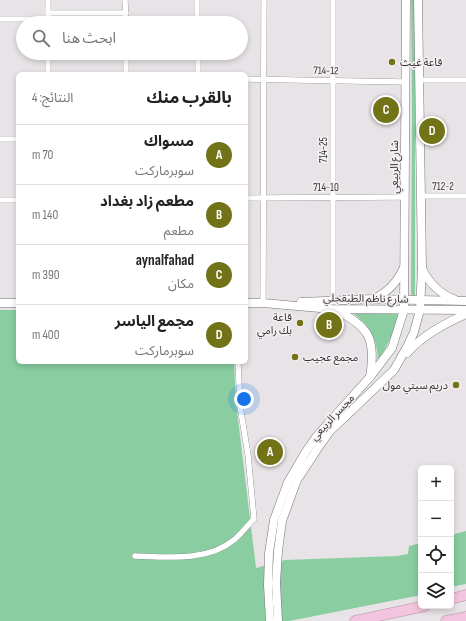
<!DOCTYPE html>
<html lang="ar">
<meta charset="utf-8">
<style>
body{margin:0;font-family:"Sofia Sans Condensed","Noto Sans Arabic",sans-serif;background:#f6f6f6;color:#222;direction:rtl}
.controls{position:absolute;right:12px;bottom:12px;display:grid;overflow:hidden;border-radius:6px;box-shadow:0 2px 6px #0003}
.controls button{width:36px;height:36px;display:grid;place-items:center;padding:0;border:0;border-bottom:1px solid #e0e0e0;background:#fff;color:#222;font:20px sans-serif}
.you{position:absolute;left:244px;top:399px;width:14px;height:14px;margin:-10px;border:3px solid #fff;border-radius:50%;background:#1a73e8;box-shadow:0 0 0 6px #1a73e833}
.badge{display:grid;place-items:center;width:26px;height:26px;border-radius:50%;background:#727217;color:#fff;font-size:13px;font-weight:700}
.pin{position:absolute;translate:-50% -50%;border:2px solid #fff;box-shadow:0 1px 4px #0006}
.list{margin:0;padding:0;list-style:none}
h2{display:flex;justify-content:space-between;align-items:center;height:52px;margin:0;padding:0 16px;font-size:17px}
h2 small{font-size:13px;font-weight:400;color:#767676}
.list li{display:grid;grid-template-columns:26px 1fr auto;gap:12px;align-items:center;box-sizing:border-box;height:60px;padding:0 16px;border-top:1px solid #e0e0e0}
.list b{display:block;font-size:15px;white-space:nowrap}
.list p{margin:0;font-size:13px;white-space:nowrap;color:#767676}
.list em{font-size:13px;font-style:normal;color:#767676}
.icon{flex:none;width:22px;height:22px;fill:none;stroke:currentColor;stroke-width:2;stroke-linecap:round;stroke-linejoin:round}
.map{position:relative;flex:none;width:466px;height:621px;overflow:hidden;direction:ltr}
.search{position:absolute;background:#fff;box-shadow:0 2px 6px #0003;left:16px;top:16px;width:232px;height:44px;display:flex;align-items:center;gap:10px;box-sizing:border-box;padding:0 14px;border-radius:22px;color:#767676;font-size:15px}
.panel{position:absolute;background:#fff;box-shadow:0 2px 6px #0003;left:16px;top:72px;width:232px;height:292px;border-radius:6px;direction:rtl}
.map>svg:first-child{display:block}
.green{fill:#89cda0}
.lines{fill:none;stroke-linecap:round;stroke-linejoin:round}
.street-casing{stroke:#767376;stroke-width:6}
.secondary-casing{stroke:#767376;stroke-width:9}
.highway-casing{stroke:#b192a3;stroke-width:11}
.street{stroke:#fff;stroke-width:5.5}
.secondary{stroke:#fff;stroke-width:8}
.highway{stroke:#f3c4dd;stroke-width:10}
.poi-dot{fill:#727217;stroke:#f4f0f3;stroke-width:1.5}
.labels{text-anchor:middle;stroke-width:3;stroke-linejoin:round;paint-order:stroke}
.poi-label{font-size:11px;fill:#373637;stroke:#f4f0f3;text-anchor:start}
.street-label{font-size:11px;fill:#373637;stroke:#f4f0f3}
</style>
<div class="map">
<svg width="466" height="621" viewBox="0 0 466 621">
<rect width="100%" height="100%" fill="#e7e3e6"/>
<g class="green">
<path d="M 411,0 L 415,0 L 415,294 L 414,297 L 411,294 L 412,114 Z"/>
<path d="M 0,310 L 18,310 L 18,362 L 234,362 L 236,403 L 256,568 L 285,560 L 397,556 L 408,554 L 409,546 L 421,543 L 421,595 L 289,621 L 0,621 Z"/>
<path d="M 398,313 C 395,330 388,346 378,360 C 377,340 371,327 354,314 Z"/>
<path d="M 466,531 L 466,584 L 451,587 L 451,535 Z"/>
</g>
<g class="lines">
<g class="street-casing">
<g id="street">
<path d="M 48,0 L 48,23"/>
<path d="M 125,0 L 126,23"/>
<path d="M 197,0 L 197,23"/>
<path d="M 333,0 L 333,301"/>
<path d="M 48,13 L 126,13"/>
<path d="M 0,19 L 48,19"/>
<path d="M 126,53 L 126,74"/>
<path d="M 198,53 L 198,74"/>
<path d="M 48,74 L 48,53"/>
<path d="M 246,79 L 406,82"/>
<path d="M 419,80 L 466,80"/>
<path d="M 0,139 L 18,139"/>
<path d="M 421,196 L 466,196"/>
<path d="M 246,198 L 405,197"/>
<path d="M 0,200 L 18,200"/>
<path d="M 263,303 L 264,0"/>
<path d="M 135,556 C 169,557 207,562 235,539 C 242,533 248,525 254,519 L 248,455 L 240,406 L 238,362"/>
</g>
</g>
<g class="secondary-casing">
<g id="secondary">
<path d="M 422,268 C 427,281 441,295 454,299"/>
<path d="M 373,299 C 387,293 398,281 404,267"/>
<path d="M 301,302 L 373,299 L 466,301"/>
<path d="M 0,303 L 18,303"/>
<path d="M 246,303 L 263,303 L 331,309 L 466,310"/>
<path d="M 335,310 C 370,326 376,340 370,377"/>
<path d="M 407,353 C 423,335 444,324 466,314"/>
<path d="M 270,621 L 268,585 L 269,553 L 274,520 L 288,482 L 305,453 L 316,437 L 370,377 L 392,348 L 404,310 L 406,0"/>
<path d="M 278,621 L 276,583 L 278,551 L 282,521 L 290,499 L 297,480 L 318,448 L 330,431 L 347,415 L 394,370 L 408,345 L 414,332 L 420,310 L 422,267 L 418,0"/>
</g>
</g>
<g class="highway-casing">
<g id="highway">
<path d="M 451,599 L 466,595"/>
<path d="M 355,621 L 425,606"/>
<path d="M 446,621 L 466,617"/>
</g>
</g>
<use href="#street" class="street"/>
<use href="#secondary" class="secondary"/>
<use href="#highway" class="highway"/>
</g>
<g class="poi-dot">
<circle cx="392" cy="62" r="4"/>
<circle cx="300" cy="323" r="4"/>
<circle cx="295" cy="357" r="4"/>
<circle cx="456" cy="385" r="4"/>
</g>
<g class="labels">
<g class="poi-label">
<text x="400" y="66">قاعة غيث</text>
<text x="292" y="321" text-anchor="end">قاعة<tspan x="292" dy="13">بك رامي</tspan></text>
<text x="303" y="361">مجمع عجيب</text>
<text x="448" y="389" text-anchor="end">دريم سيتي مول</text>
</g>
<g class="street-label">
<text transform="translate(326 70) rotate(1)" y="4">714-12</text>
<text transform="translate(323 150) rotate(-90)" y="4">714-25</text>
<text transform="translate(394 167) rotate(-90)" y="4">شارع الربيعي</text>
<text x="443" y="190">712-2</text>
<text x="326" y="191">714-10</text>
<text transform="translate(366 298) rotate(1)" y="4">شارع ناظم الطبقجلي</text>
<text transform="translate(332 417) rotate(-47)" y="4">مجسر الربيعي</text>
</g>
</g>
</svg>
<div class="controls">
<button>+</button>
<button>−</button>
<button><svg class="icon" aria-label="locate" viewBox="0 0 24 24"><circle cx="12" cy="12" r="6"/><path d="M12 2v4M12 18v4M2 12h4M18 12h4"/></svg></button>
<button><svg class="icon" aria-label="layers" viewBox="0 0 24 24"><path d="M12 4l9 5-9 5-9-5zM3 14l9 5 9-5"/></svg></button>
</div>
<div class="you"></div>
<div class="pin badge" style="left:270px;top:452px">A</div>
<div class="pin badge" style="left:329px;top:325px">B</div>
<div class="pin badge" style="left:386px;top:110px">C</div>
<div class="pin badge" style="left:432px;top:131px">D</div>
<div class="search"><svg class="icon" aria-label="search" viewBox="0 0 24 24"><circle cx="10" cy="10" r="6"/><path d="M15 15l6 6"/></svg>ابحث هنا</div>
<section class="panel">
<h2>بالقرب منك<small>النتائج: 4</small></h2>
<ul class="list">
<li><span class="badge">A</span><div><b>مسواك</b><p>سوبرماركت</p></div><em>70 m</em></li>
<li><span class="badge">B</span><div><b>مطعم زاد بغداد</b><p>مطعم</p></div><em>140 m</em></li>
<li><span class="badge">C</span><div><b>aynalfahad</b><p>مكان</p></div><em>390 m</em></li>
<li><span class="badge">D</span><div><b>مجمع الياسر</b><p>سوبرماركت</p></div><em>400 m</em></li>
</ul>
</section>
</div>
